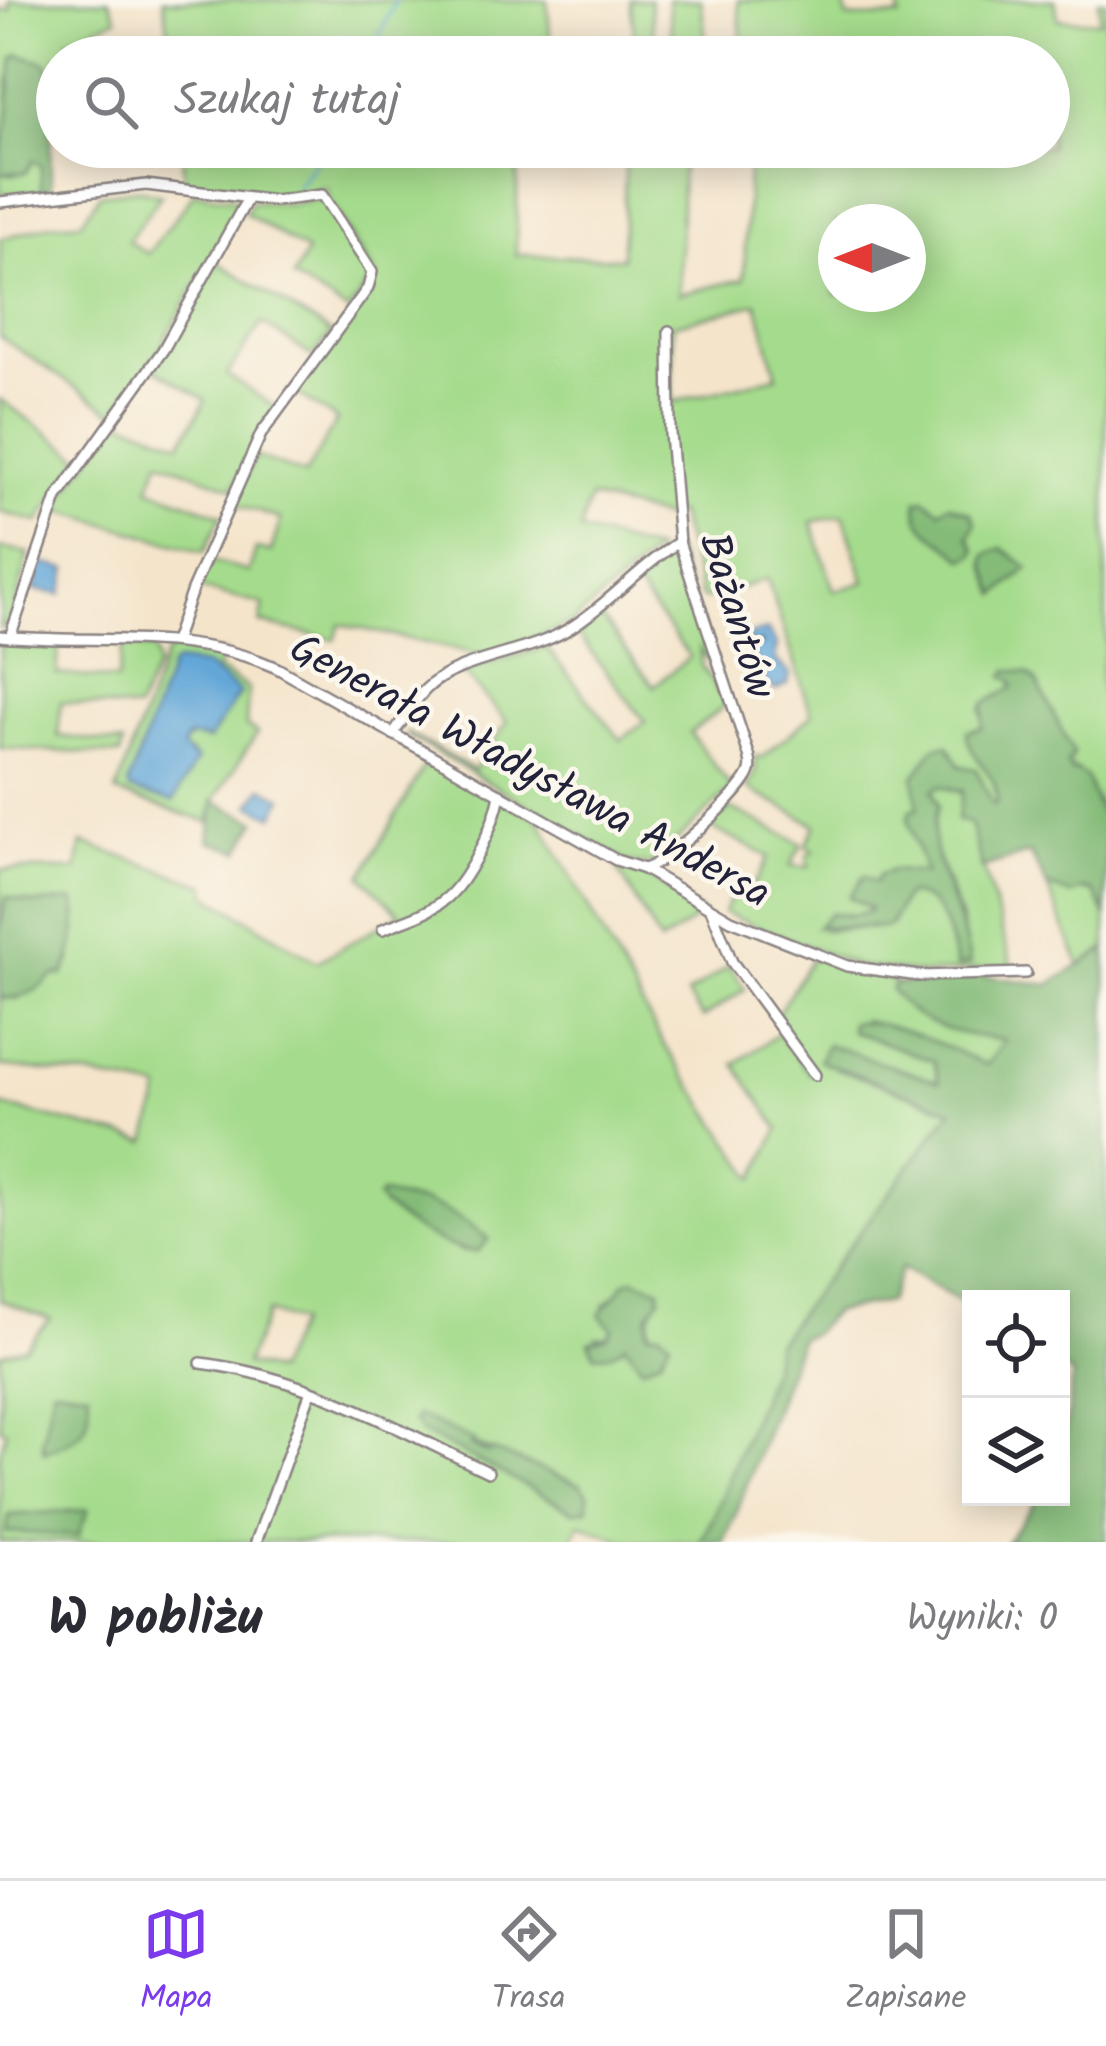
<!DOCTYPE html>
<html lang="pl">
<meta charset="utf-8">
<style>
body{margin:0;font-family:Kalam,sans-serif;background:#f2f2f3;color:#2b2b33}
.controls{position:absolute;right:36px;bottom:36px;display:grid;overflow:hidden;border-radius:0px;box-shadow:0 6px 30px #0003}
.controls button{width:108px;height:108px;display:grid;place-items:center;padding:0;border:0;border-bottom:3px solid #e1e1e2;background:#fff;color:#2b2b33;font:60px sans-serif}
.compass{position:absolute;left:818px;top:204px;width:108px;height:108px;border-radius:50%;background:#fff;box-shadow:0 6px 30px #0003;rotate:270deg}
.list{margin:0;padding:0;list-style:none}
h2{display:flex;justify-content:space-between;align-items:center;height:156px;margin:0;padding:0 48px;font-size:51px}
h2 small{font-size:39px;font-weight:400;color:#7c7c81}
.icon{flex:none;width:66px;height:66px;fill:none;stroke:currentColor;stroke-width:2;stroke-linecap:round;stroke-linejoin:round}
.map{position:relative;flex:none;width:1106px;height:1542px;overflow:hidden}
.search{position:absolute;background:#fff;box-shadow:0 6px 30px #0003;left:36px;right:36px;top:36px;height:132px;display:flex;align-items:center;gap:30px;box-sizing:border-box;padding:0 42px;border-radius:66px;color:#7c7c81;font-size:45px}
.sheet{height:336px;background:#fff}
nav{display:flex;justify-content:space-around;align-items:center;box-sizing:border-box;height:168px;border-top:3px solid #e1e1e2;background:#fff;font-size:33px;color:#7c7c81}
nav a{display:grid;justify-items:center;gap:6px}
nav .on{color:#7c3aed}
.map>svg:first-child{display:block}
.green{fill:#a5db8c;stroke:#647e64;stroke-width:3;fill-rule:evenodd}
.forest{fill:#84bb78;stroke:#536e5a;stroke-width:3}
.water{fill:#63a7d8;stroke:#42648a;stroke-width:3}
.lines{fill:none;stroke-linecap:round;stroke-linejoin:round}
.stream{stroke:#63a7d8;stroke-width:3}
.minor-casing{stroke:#8b8382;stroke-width:14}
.minor{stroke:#fff;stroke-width:9}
.labels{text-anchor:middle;stroke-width:9;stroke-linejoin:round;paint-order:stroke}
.street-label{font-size:42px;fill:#22223b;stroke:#fbf7ec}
</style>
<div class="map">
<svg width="1106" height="1542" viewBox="0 0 1106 1542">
<rect width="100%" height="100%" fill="#fbf7ec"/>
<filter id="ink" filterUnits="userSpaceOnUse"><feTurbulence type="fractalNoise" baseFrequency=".00833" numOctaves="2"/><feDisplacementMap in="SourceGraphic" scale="24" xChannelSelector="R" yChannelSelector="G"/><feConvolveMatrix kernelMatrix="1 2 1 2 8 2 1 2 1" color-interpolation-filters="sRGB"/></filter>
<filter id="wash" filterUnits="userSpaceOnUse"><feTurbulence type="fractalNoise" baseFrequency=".004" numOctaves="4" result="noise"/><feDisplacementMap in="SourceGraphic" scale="48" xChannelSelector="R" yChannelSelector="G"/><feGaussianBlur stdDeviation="2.7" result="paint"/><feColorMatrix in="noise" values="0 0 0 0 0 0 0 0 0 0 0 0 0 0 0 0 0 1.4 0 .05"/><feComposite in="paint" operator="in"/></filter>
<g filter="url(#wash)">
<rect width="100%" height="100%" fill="#f4e4ca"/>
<g class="green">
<path d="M 9,0 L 109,0 L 117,18 L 68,40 L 68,57 L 57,57 L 57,92 L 52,92 L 50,69 L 19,54 L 9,80 L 9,109 L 0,154 L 0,10 L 11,10 Z"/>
<path d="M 163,0 L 547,0 L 552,57 L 510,57 L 509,54 L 485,57 L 173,57 Z"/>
<path d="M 630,0 L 650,0 L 656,57 L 637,57 Z"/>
<path d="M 668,0 L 701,0 L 708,57 L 674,57 Z"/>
<path d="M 738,0 L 844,0 L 847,18 L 900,17 L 899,0 L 1055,0 L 1058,19 L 1100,21 L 1099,0 L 1106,0 L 1106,649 C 1100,664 1098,690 1106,704 L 1106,818 L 1103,821 L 1097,801 L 1067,762 L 1072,759 L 1036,680 L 1012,681 L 1013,687 L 981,709 L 985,725 L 980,759 L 994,779 L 997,803 L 994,805 C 980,790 985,768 960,766 L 952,756 C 919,767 914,772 918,809 L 908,819 L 926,874 L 893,870 L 879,875 L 876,883 L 857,888 L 851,894 L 871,908 C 858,919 845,913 830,913 L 823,930 L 882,928 L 892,924 L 899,901 L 908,894 C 944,897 948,937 956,966 L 970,964 L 960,917 L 932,842 L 933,790 L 940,786 L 965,794 L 957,819 L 970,823 L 1012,966 L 925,974 L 858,966 L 723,913 L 741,879 L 754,885 L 769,857 L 710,827 L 730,808 L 802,844 L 790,866 L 809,867 L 807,856 L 814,851 L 806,846 L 816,825 L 747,788 L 755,774 L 756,756 L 762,758 L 812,715 L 767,579 L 705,599 L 701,597 L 678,513 L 666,518 L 590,498 L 580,531 L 656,551 L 572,623 L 490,657 L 340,624 L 335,640 L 260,623 L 264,605 L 197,588 L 209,560 L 249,572 L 256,549 L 271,552 L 281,519 L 234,504 L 255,456 L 305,475 L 337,420 L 294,392 L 373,286 L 375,275 L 329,200 L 327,188 L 285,198 L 194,187 L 184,182 L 182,147 L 518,147 L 516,255 L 622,258 L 626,147 L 682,147 L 679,294 L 744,279 L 749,147 L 1049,147 L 1049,57 L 743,57 ZM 836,222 L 908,222 L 908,294 L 836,294 ZM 757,303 L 777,376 L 673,402 L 673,325 ZM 926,500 L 969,537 L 972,546 L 961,554 L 936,536 ZM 843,515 L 865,582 L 834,591 L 812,522 Z"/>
<path d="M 31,160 L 41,164 L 51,192 L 0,194 L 0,173 L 16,175 Z"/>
<path d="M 137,189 L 161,195 L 128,241 L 148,254 L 194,193 L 238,200 L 241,205 L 156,355 L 114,413 L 0,337 L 0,239 L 51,224 L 81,222 L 100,194 Z"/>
<path d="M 316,199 L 325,204 L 369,270 L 370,282 L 348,312 L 293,278 L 307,252 L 245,213 L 252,202 L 292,204 Z"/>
<path d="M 217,262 L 331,333 L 313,357 L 262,323 L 227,375 L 276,408 L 233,488 L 160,460 L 149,488 L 222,515 L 204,552 L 54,509 L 119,419 L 181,443 L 206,400 L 154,368 Z"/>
<path d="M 0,399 L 81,457 L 39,522 L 0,512 Z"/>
<path d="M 0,548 L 29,553 L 13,616 L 9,624 L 0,629 Z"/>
<path d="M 676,551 L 716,671 L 700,649 L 701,665 L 727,704 L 690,733 L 732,788 L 651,865 L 628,863 L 408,736 L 407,733 L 474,770 L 507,722 L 462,671 L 546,647 L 621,740 L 645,722 L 576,632 L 599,615 L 654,686 L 690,657 L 631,580 L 666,554 Z"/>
<path d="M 0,642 L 59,648 L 57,674 L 117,680 L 123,646 L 154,649 L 157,666 L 137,710 L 61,702 L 58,736 L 123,744 L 120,755 L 0,748 Z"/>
<path d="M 172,648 L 224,653 L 217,669 L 248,688 L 246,726 L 257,733 L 214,801 L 209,822 L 116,793 L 165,656 ZM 206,666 L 240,693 L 207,740 L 191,737 L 185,742 L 183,749 L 195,756 L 141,750 L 148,734 Z"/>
<path d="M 427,761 L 539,819 L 663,1043 L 755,1179 L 779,1129 L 735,1064 L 778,1034 L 811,1075 L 776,1016 L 812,957 L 884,976 L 896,984 L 891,989 C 910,1018 973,1037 1006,1041 L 987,1065 L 935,1042 L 864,1020 L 852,1031 L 934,1061 L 939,1083 L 835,1068 L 952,1110 L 776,1343 L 771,1370 L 714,1516 L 700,1542 L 627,1542 L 580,1524 L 571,1542 L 0,1542 L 0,1452 L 6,1431 L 0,1428 L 0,1354 L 25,1347 L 50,1319 L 0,1300 L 0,1105 L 147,1142 L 161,1090 L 88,1076 L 0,1066 L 0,998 L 18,999 L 71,962 L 71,945 L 78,914 L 69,901 L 36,904 L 6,897 L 0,932 L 0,870 L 77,870 L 82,843 L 206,885 L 208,895 L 317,962 L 400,914 L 362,876 ZM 382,1194 C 395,1198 406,1200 420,1202 C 444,1206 469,1224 488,1238 L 464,1252 L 416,1229 L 383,1206 ZM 633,1280 L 659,1288 L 660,1298 C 642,1320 649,1334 661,1358 L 642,1366 L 624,1343 L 621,1348 L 598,1337 L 608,1336 L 613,1328 L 607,1323 L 604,1305 ZM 268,1312 L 298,1323 L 275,1372 L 245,1364 ZM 414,1422 L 581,1485 L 573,1511 L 422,1432 ZM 87,1510 L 78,1536 L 7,1531 L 10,1515 Z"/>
<path d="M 614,862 L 646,874 L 703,914 L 660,943 Z"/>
<path d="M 1047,886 L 1094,892 L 1106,915 L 1106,949 L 1080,965 Z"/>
<path d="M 729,966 L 745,989 L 703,1018 L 687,995 Z"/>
</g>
<g class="forest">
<path d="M 19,54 L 45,62 L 50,69 L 51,192 L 41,187 L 41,165 L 32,161 L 26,173 L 0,173 C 1,151 6,132 9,111 C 11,93 10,76 13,58 Z"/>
<path d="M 917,500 L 926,500 L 940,510 L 949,504 L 971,513 L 976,523 L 969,537 L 976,550 L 974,555 L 964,559 C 946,539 913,533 917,500 Z"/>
<path d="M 1002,548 L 1029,568 L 997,595 L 985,564 L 986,555 Z"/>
<path d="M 1008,670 L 1028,673 L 1036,680 L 1074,754 L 1067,763 L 1072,772 L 1077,770 L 1086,777 L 1103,820 L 1106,818 L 1106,915 L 1094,892 L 1084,889 L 1071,895 L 1047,886 L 1030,853 L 982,868 L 970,823 L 957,820 L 963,791 L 940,786 L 933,790 L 939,806 C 919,852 965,915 970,964 L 957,967 C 949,938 944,897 908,894 C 897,903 897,921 886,927 L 817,927 L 830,913 L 849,916 L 868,912 L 870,908 L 849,897 L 864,876 L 876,882 L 879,875 L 893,870 L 925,873 L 908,819 L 911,810 L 918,808 L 914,776 L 935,747 L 948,745 L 960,766 L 976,769 L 993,805 L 997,803 C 1000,772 967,759 967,731 L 982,728 L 984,704 L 1013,687 L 1012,681 L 1004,676 Z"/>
<path d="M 214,801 L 257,821 L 240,851 L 209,841 Z"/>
<path d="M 6,897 L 36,904 L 74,900 C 80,918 73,960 63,975 L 54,975 C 37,992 24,999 0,998 L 0,932 Z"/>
<path d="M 1106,949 L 1106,1542 L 1006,1542 L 1039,1497 L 1061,1497 L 1061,1461 L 1073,1376 L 1061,1365 L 1061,1299 L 971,1299 L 971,1308 L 901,1268 L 888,1302 L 833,1312 L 812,1334 L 800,1338 L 733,1522 L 723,1542 L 700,1542 L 714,1516 L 771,1370 L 776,1343 L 952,1110 L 826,1063 L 819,1060 L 827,1044 L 939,1082 L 934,1061 L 851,1031 L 851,1023 C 883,1016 956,1051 987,1065 L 1005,1040 C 961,1035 916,1028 891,989 L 896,984 L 979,975 L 1049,985 Z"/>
<path d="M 381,1194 C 395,1198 406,1200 420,1202 C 445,1206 470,1225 489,1239 L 478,1251 C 455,1255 390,1218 377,1198 Z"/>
<path d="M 633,1279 L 660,1288 L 660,1298 L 648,1315 L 648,1332 L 660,1332 L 670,1340 L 661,1358 L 642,1367 L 625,1344 C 616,1353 607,1356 594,1354 L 589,1342 L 608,1336 L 613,1328 L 600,1315 C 606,1302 618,1297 624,1283 Z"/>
<path d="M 53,1387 L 88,1391 C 94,1432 78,1439 44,1452 L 42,1443 Z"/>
<path d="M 417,1415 L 474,1441 L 471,1445 L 487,1453 L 494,1451 L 581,1485 L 588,1494 L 588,1509 L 574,1511 L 421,1432 L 414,1422 Z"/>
<path d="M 88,1510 L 78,1536 L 6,1532 L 9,1515 Z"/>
</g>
<g class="water">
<path d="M 42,563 L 68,569 L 62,594 L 34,590 Z"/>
<path d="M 767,630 L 777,645 L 775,659 L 790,674 L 788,684 L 775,690 C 761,682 762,665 751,653 L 752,647 L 763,645 L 762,642 L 750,644 L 747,636 Z"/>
<path d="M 177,662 L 206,666 L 240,692 L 209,740 L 191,737 L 185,741 L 183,749 L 197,760 L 173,802 L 130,790 L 128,785 L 171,665 Z"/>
<path d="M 263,787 L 283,798 L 274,816 L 251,805 Z"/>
</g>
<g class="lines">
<g class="stream">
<path d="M 369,57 L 396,0"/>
<path d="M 297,187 L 325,147"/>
</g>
</g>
</g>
<g filter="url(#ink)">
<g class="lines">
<g class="minor-casing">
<g id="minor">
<path d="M 0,202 L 146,185 L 275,201 L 322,195 L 372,272 L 368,288 L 261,434 L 192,590 L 174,642"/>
<path d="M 0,636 C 95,645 188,628 277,668 L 616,860 L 644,869 L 731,920 L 847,966 L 919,976 L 1026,973"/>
<path d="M 10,637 L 57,498 L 163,350 L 248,198"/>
<path d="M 393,734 C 404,719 414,701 426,689 C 458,657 528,655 570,628 C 610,603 639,567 679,542"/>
<path d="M 644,869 C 664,865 745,791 750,771 C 752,765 750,758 748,752 L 679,542 L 670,433 L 669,331"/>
<path d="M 712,911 L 732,962 L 815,1075"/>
<path d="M 383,929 C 402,921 427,914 443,901 C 468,883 495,823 500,794"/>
<path d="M 201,1363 C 305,1376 394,1427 488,1472"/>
<path d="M 256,1542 L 311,1391"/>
</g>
</g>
<use href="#minor" class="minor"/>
</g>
</g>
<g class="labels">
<g class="street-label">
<text transform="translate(739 615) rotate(73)" y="15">Bażantów</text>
<text transform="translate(531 769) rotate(28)" y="15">Generała Władysława Andersa</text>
</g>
</g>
</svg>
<div class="controls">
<button><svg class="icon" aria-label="locate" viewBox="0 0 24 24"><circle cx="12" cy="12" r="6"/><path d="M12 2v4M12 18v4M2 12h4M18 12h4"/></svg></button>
<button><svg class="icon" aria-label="layers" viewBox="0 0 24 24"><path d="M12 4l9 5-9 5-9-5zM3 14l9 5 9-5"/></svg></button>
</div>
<svg class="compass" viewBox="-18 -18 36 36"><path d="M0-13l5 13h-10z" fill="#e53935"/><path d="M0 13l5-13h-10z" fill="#7c7c81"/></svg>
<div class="search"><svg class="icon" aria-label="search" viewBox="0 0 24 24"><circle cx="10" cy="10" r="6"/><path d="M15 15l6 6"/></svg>Szukaj tutaj</div>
</div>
<section class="sheet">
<h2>W pobliżu<small>Wyniki: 0</small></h2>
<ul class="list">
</ul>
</section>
<nav>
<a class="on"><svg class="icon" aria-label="map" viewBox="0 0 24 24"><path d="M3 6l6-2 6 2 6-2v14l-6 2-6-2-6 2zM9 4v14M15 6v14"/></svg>Mapa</a>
<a><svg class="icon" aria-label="directions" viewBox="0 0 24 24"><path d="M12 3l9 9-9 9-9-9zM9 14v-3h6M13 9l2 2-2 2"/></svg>Trasa</a>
<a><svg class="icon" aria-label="saved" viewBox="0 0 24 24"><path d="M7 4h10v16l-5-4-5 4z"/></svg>Zapisane</a>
</nav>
